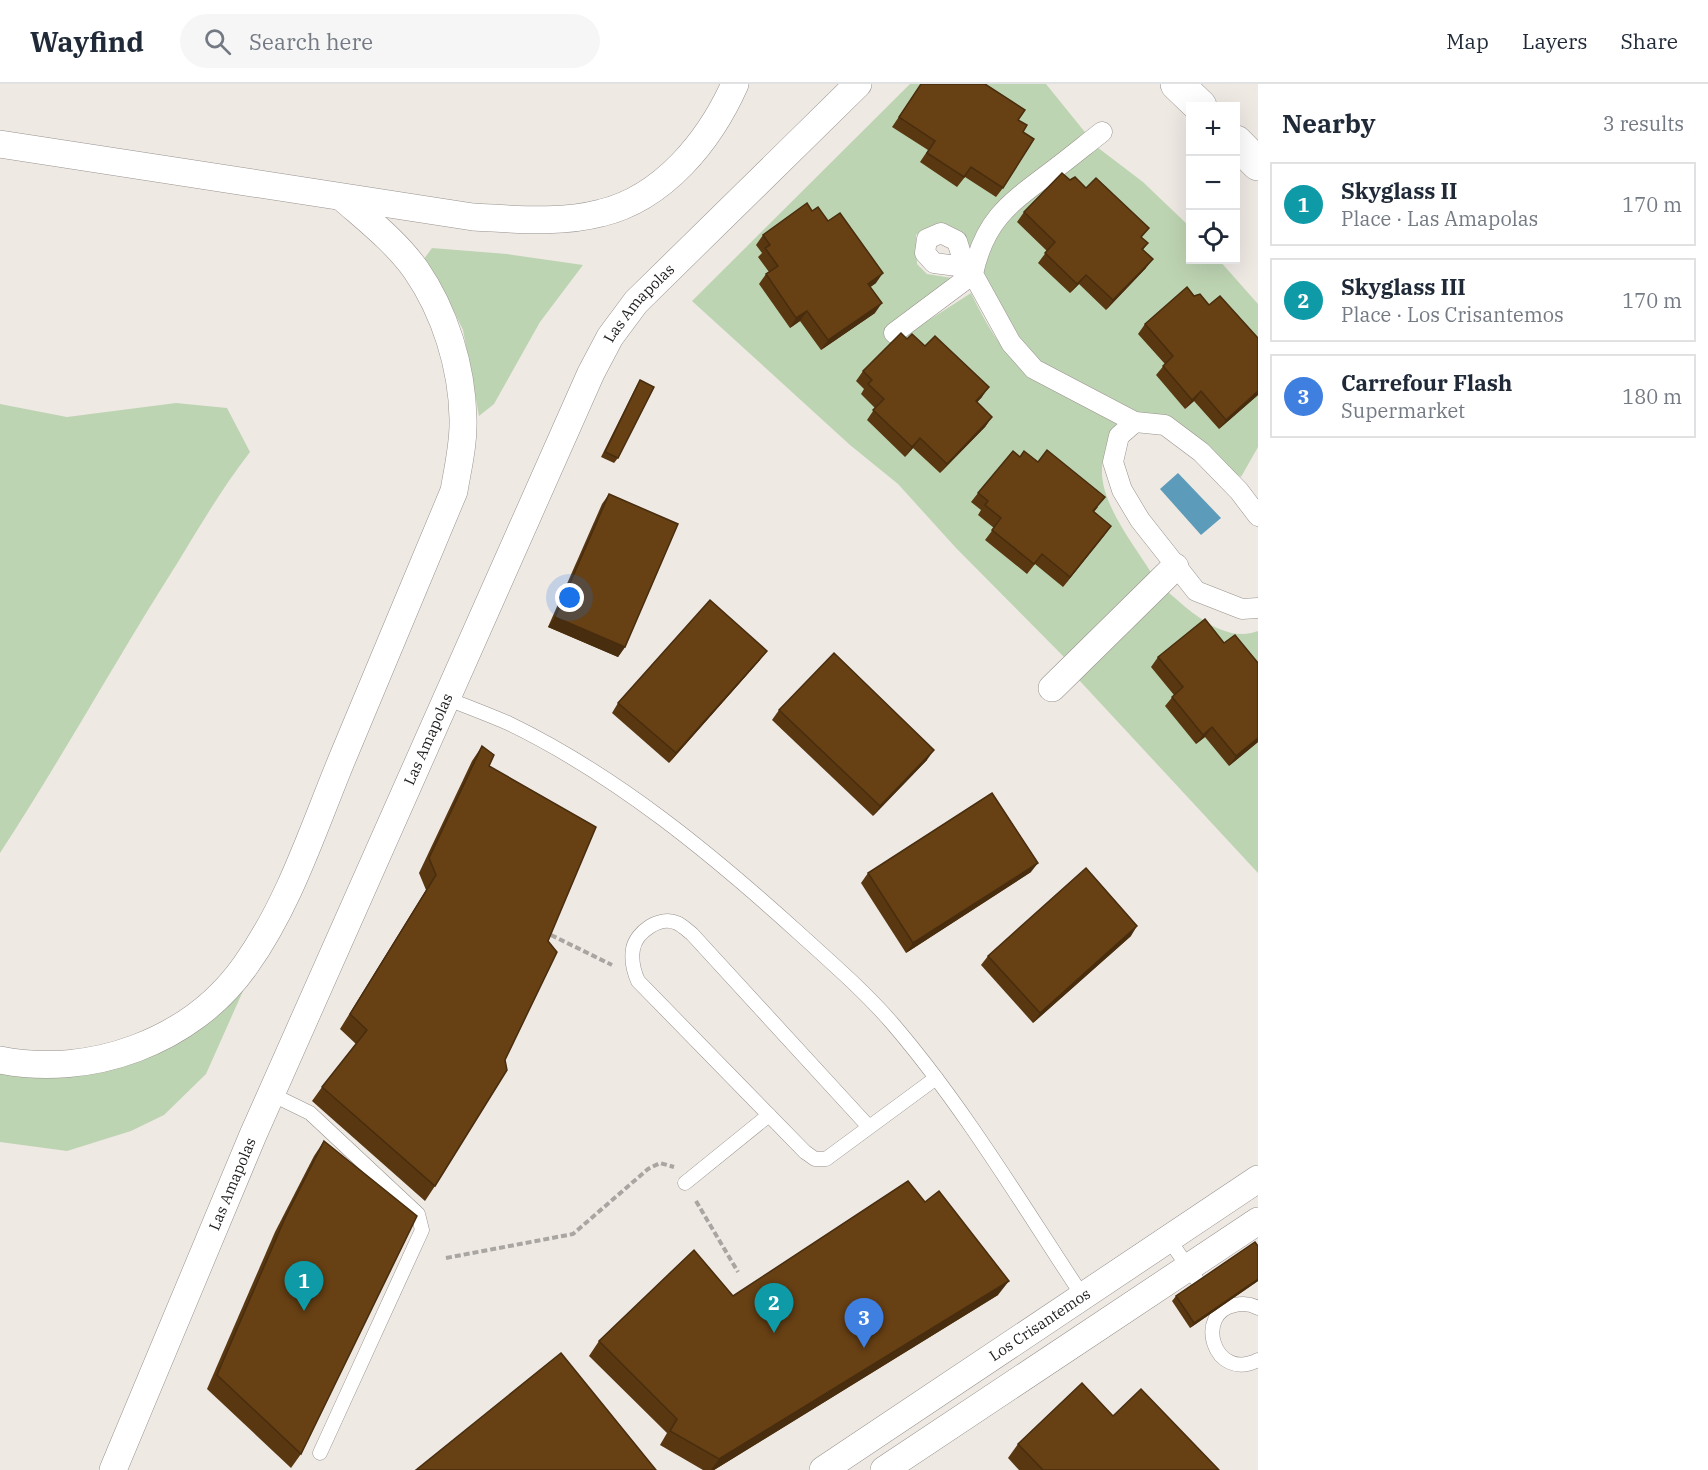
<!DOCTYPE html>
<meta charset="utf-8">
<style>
body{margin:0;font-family:"IBM Plex Serif",serif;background:#f6f6f7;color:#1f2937}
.controls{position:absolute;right:18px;top:18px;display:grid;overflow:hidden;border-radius:0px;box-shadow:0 6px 24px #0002}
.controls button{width:54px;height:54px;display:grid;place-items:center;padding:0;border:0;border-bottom:2px solid #e0e1e3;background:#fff;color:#1f2937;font:30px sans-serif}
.you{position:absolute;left:570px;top:514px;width:21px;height:21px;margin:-15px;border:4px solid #fff;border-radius:50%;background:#1a73e8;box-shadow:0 0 0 9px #1a73e833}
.badge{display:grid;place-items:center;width:39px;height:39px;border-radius:50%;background:#7167e1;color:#fff;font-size:20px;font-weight:700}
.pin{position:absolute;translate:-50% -50px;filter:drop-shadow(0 2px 3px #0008)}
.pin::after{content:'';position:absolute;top:32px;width:21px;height:18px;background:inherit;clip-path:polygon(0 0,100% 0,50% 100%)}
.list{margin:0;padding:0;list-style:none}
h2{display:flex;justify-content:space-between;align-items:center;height:78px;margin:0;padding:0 24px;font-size:26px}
h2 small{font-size:20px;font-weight:400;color:#747a83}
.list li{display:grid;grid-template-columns:39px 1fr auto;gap:18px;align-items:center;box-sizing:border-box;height:84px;margin:0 12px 12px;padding:0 12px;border:2px solid #e0e1e3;border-radius:0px}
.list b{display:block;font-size:22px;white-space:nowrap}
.list p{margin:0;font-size:20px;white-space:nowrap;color:#747a83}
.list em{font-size:20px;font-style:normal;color:#747a83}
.icon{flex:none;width:33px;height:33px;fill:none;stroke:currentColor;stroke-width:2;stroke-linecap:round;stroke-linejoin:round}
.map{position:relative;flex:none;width:1258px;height:1386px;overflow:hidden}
header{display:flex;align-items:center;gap:36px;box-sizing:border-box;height:84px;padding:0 30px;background:#fff;border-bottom:2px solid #e0e1e3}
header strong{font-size:28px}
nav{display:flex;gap:33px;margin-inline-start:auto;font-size:21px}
.search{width:420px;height:54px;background:#f6f6f7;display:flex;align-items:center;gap:15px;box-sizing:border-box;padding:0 21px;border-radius:33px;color:#747a83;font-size:22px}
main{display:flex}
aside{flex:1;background:#fff}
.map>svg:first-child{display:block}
.green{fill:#bdd4b2}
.water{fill:#5c9bba}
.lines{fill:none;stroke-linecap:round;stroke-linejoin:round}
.service-casing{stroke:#98928e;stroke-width:15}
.pedestrian-casing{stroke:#98928e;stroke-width:21}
.minor-casing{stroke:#98928e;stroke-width:28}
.tertiary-casing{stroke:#98928e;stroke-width:34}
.path{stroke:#a9a5a1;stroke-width:4;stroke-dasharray:6 3;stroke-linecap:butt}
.service{stroke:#fff;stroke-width:14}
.pedestrian{stroke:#fff;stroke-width:20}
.minor{stroke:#fff;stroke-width:27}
.tertiary{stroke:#fff;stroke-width:33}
.wall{fill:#593711}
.shaded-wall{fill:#482d0e}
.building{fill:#674014;stroke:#482d0e;stroke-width:1.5}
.labels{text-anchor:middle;stroke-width:6;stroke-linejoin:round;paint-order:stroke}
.street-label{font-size:15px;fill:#1f1d1c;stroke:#efe9e4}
</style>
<header>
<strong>Wayfind</strong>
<div class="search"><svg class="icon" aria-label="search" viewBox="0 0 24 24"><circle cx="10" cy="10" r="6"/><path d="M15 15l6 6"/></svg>Search here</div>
<nav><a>Map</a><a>Layers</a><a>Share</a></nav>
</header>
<main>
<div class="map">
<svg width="1258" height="1386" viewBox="0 0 1258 1386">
<rect width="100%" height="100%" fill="#efe9e4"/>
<g class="green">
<path d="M 910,0 L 1046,0 L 1097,63 L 1143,98 L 1190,143 L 1190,176 L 1219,176 L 1258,220 L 1258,363 L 1241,393 L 1108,312 L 1056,296 L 1004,244 L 977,171 L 968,163 L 963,150 C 942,138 936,138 916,151 L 917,180 L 927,190 L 952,194 L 898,256 L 971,209 C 1010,290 1036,300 1115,333 L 1118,357 C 1114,361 1107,366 1105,371 C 1090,408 1134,460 1152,490 L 1064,573 L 956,464 L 898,400 L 850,361 L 692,217 Z"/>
<path d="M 432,164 L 507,170 L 583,181 L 540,238 L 494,320 L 479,332 L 463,246 L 445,209 L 421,179 Z"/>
<path d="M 176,319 L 227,324 L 250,368 C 223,403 201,440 178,478 C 117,574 62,674 0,769 L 0,320 L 67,333 Z"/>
<path d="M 1168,508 C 1191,528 1225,560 1258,547 L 1258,789 L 1079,596 Z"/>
<path d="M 251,889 L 206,990 L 164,1031 L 131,1047 L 67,1067 L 0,1058 L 0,983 L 95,987 Z"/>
</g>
<path class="water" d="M 1178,389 L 1221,434 L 1201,451 L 1160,405 Z"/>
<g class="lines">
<g class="service-casing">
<g id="service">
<path d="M 445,614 C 466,622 487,630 508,639 C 616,691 713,771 801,851 C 832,879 865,908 892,939 C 964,1023 1021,1119 1082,1211"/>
<path d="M 271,1010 L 310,1029 L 418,1130 L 422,1146 L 320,1369"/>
<path d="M 869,1043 L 692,850 C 688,847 682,841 677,839 C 660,831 636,848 633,865 C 631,877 633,886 638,897 L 805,1068 L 815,1075 L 826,1075 L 936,994"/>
<path d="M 685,1099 L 769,1031"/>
<path d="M 1168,1154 L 1199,1199"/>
<path d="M 1258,1224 C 1251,1220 1243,1219 1235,1221 C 1194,1228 1213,1299 1258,1276"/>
</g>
</g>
<g class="pedestrian-casing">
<g id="pedestrian">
<path d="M 1102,48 C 1084,62 1066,77 1047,91 C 1007,121 984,138 973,190 L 1011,259 L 1034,285 L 1135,338 L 1165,341 L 1201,368 L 1239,407 L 1258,432"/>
<path d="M 894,249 L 973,190 L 965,183 L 957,157 L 941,149 L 927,155 L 925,169 L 934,179 L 965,183"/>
<path d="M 1135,338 L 1119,352 L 1113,378 L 1122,406 L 1140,436 L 1196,507 L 1242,525 L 1258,524"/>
</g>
</g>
<g class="minor-casing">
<g id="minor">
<path d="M 0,60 L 473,133 C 515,135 559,140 601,129 C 664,114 710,56 735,0"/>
<path d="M 1052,604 L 1175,483"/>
<path d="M 0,976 C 90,994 191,958 245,882 C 291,818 315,739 345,668 C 381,581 418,494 454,407 C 458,383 464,359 463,334 C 462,283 445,228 416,186 C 397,159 369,137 344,115"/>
<path id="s1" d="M 113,1386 L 253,1051 L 591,289 L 610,253 L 636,218 L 858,0"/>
<path id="s2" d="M 823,1386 L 1258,1095"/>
<path d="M 884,1386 L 1258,1137"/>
</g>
</g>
<g class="tertiary-casing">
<g id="tertiary">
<path d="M 1177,0 L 1200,22"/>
<path d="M 1236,58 L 1258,80"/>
</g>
</g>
<g class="path">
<path d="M 551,851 L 612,881"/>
<path d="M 696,1117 L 738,1188"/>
<path d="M 446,1174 L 573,1150 L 648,1085 L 660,1079 L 674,1083"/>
</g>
<use href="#service" class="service"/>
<use href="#pedestrian" class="pedestrian"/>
<use href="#minor" class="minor"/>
<use href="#tertiary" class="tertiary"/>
</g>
<g class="wall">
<path d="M 921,0 L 1018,36 L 1023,48 L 1003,104 L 996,113 L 965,93 L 957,103 L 920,78 L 928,66 L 892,43 Z"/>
<path d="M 1070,96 L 1148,159 L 1143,166 L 1146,184 L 1106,226 L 1079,200 L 1070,209 L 1038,179 L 1047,167 L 1017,138 L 1024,128 Z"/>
<path d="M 812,127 L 876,199 L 870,203 L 875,229 L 821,266 L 800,237 L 790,244 L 759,200 L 766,190 L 769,188 L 758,173 L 762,169 L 756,161 L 763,151 Z"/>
<path d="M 1194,212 L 1209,221 L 1258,254 L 1258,311 L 1219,345 L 1194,317 L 1185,325 L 1156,291 L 1165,280 L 1138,250 L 1145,240 Z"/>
<path d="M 907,255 L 925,262 L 982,313 L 977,318 L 992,333 L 985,343 L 940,389 L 913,364 L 905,373 L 867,336 L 875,324 L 861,310 L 864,305 L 856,297 L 863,287 Z"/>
<path d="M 640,296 L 618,374 L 614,379 L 601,373 L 637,301 Z"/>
<path d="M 1020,373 L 1038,378 L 1098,423 L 1094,428 L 1111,442 L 1063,503 L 1035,480 L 1027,490 L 985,456 L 994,444 L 978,431 L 981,426 L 971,418 L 978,409 Z"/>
<path d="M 609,410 L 625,563 L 618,573 L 548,543 L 602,420 Z"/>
<path d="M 1224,559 L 1258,579 L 1258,658 L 1229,682 L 1205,653 L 1196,660 L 1165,622 L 1174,611 L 1151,583 L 1158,573 Z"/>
<path d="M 760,576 L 669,679 L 612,629 L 618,619 Z"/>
<path d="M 779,626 L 927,676 L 873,732 L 772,636 Z"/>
<path d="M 482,662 L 489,682 L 435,1102 L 425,1117 L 312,1017 L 322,1003 L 356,960 L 340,945 L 426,806 L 419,789 L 472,677 Z"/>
<path d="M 1031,788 L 906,869 L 861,799 L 868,789 Z"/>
<path d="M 1131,852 L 1033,939 L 981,881 L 988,872 Z"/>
<path d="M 324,1057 L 301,1370 L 291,1384 L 207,1305 L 275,1148 L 314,1072 Z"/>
<path d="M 1258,1162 L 1258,1197 L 1190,1244 L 1172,1217 L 1176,1212 Z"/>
<path d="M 998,1211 L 714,1386 L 703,1386 L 660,1361 L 667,1349 L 589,1272 L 599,1257 L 733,1212 Z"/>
<path d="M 1113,1332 L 1219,1386 L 1019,1386 L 1008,1374 L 1018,1360 Z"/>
</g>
<g class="shaded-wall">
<path d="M 1153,175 L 1146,184 L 1106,226 L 1113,216 Z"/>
<path d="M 883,189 L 876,199 L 861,210 L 868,200 Z"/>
<path d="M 1086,191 L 1079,200 L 1070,209 L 1077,200 Z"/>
<path d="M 882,219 L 875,229 L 821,266 L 828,256 Z"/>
<path d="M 807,227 L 800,237 L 790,244 L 796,234 Z"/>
<path d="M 989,303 L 982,313 L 969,327 L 976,317 Z"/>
<path d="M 1201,307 L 1194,317 L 1185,325 L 1192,316 Z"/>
<path d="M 1258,307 L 1258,311 L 1219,345 L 1226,336 Z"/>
<path d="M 992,333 L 985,343 L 940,389 L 947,380 Z"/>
<path d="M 920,354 L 913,364 L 905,373 L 912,363 Z"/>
<path d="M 1111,442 L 1104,452 L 1063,503 L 1070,493 Z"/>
<path d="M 555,533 L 625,563 L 618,573 L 548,543 Z"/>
<path d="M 767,567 L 760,576 L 669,679 L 676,669 Z"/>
<path d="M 1212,643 L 1205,653 L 1196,660 L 1203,651 Z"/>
<path d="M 1258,654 L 1258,658 L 1229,682 L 1236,672 Z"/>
<path d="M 934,666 L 927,676 L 873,732 L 880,722 Z"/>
<path d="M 1038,779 L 1031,788 L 906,869 L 913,859 Z"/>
<path d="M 1137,842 L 1131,852 L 1033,939 L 1040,929 Z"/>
<path d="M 1258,1195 L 1258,1197 L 1190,1244 L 1194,1239 Z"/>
<path d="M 1009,1197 L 998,1211 L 714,1386 L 711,1386 L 719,1375 Z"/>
</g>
<g class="building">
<path d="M 921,0 L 985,0 L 1025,26 L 1018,36 L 1027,41 L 1023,48 L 1034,55 L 1003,104 L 971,83 L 964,93 L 927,69 L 935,57 L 899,33 Z"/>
<path d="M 1062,89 L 1070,96 L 1075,93 L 1086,104 L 1096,94 L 1149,144 L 1141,153 L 1148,159 L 1142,165 L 1153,175 L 1113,216 L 1086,191 L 1077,200 L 1045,169 L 1055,158 L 1024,128 Z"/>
<path d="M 807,119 L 812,127 L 818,123 L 828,137 L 840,129 L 883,189 L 868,200 L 882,219 L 828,256 L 807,227 L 796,234 L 766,190 L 778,182 L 765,164 L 770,161 L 763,151 Z"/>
<path d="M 1187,203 L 1194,212 L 1200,210 L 1209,221 L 1220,212 L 1258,254 L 1258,307 L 1226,336 L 1201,307 L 1192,316 L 1163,282 L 1173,272 L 1145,240 Z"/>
<path d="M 901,249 L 907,255 L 912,250 L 925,262 L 935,252 L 989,303 L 976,317 L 992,333 L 947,380 L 920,354 L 912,363 L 873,326 L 884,315 L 868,300 L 872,296 L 863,287 Z"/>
<path d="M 640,296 L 654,303 L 618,374 L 605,368 Z"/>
<path d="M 1047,366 L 1105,413 L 1093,427 L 1111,442 L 1070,493 L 1042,470 L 1034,480 L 992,446 L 1001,434 L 985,421 L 988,417 L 978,409 L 1013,367 L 1020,373 L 1024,367 L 1038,378 Z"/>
<path d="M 609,410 L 678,440 L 625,563 L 555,533 Z"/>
<path d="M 710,516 L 767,567 L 676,669 L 618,619 Z"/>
<path d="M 1205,535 L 1224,559 L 1235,551 L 1258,579 L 1258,654 L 1236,672 L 1212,643 L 1203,651 L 1172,613 L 1183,603 L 1158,573 Z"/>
<path d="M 834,569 L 934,666 L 880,722 L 779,626 Z"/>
<path d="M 482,662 L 494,671 L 489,682 L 596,743 L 548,857 L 557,868 L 505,976 L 507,986 L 435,1102 L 322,1003 L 367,946 L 350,930 L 436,791 L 429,774 Z"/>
<path d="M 992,709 L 1038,779 L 913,859 L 868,789 Z"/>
<path d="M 1086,784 L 1137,842 L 1040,929 L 988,872 Z"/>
<path d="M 324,1057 L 417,1132 L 301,1370 L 217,1291 L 285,1134 Z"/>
<path d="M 908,1097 L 925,1118 L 939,1107 L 1009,1197 L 719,1375 L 670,1347 L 677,1335 L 599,1257 L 694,1166 L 733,1212 Z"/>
<path d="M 1255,1158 L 1258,1162 L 1258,1195 L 1194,1239 L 1176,1212 Z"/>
<path d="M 561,1269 L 656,1386 L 416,1386 Z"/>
<path d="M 1082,1299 L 1113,1332 L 1141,1305 L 1219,1386 L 1043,1386 L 1018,1360 Z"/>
</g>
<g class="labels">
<g class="street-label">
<text dy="5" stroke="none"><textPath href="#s1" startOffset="1282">Las Amapolas</textPath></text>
<text dy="5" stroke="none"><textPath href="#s1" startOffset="796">Las Amapolas</textPath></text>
<text dy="5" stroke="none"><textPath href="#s1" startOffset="310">Las Amapolas</textPath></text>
<text dy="5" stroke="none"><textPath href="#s2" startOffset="261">Los Crisantemos</textPath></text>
</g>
</g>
</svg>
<div class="controls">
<button>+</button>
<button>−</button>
<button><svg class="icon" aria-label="locate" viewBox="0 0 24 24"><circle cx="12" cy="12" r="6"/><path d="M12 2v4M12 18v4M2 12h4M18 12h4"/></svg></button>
</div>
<div class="you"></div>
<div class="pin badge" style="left:304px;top:1227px;background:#0f9aa8">1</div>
<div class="pin badge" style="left:774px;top:1249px;background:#0f9aa8">2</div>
<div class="pin badge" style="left:864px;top:1264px;background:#3f7fe0">3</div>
</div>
<aside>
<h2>Nearby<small>3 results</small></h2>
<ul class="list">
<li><span class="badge" style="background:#0f9aa8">1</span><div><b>Skyglass II</b><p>Place · Las Amapolas</p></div><em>170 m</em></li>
<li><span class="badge" style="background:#0f9aa8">2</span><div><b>Skyglass III</b><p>Place · Los Crisantemos</p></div><em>170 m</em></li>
<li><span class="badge" style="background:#3f7fe0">3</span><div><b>Carrefour Flash</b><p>Supermarket</p></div><em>180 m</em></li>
</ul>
</aside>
</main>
